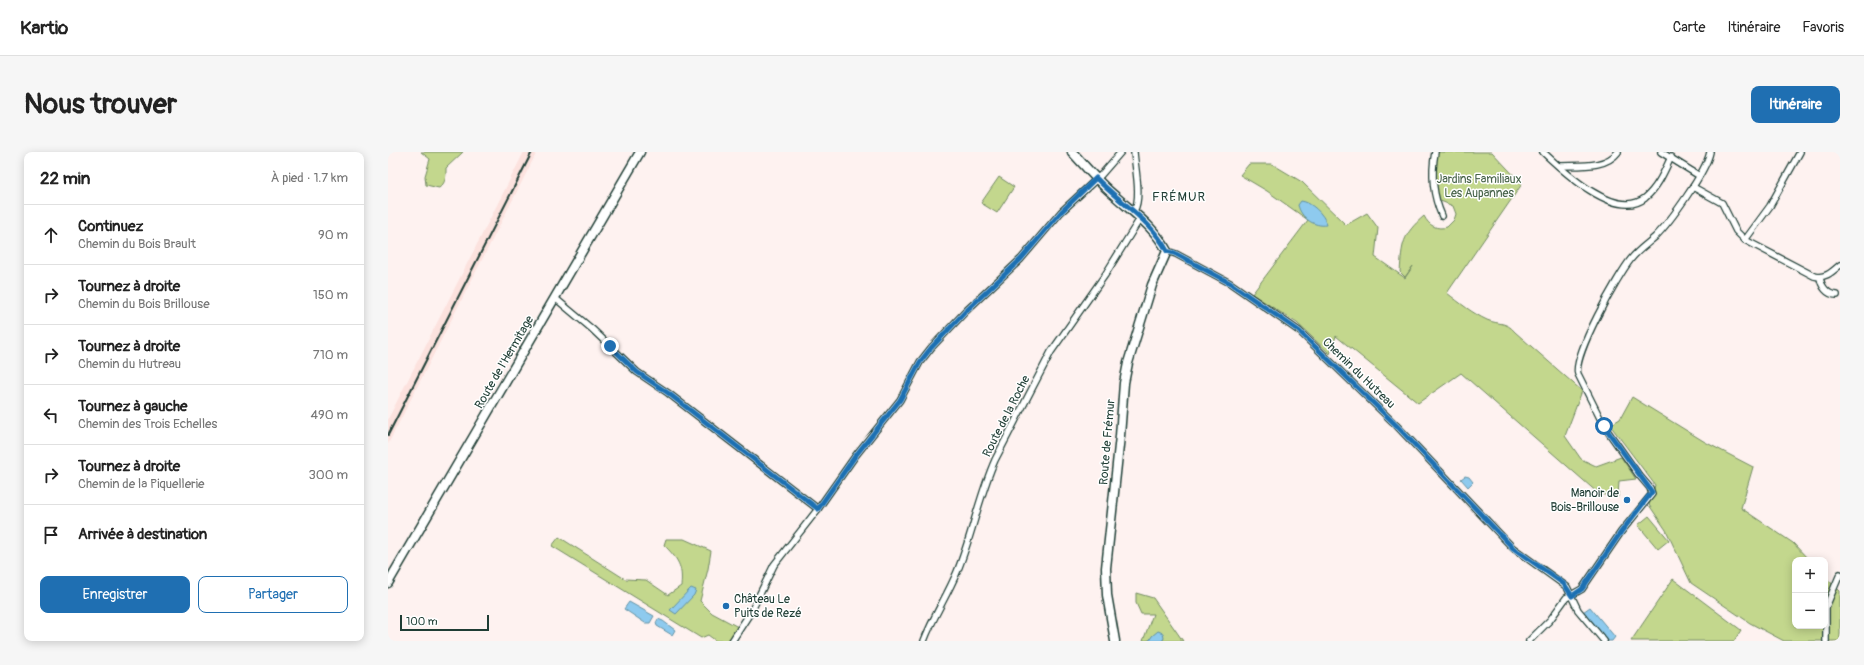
<!DOCTYPE html>
<html lang="fr">
<meta charset="utf-8">
<style>
body{margin:0;font-family:Pangolin,sans-serif;background:#f6f6f6;color:#222}
.controls{position:absolute;right:12px;bottom:12px;display:grid;overflow:hidden;border-radius:8px;box-shadow:0 2px 10px #0003}
.controls button{width:36px;height:36px;display:grid;place-items:center;padding:0;border:0;border-bottom:1px solid #e0e0e0;background:#fff;color:#222;font:20px sans-serif}
.scale{position:absolute;left:12px;bottom:10px;width:89px;box-sizing:border-box;padding-left:4px;border:2px solid #1f3d34;border-top:0;font-size:11px;line-height:14px;white-space:nowrap;color:#1f3d34;-webkit-text-stroke:3px #fff;paint-order:stroke}
.stop{position:absolute;width:12px;height:12px;margin:-9px;border:3px solid #1f6fb2;border-radius:50%;background:#fff}
.stop.end{background:#1f6fb2;border-color:#fff;box-shadow:0 1px 4px #0008}
.list{margin:0;padding:0;list-style:none}
h2{display:flex;justify-content:space-between;align-items:center;height:52px;margin:0;padding:0 16px;font-size:17px}
h2 small{font-size:13px;font-weight:400;color:#767676}
.list li{display:grid;grid-template-columns:26px 1fr auto;gap:12px;align-items:center;box-sizing:border-box;height:60px;padding:0 16px;border-top:1px solid #e0e0e0}
.list b{display:block;font-size:15px;white-space:nowrap}
.list p{margin:0;font-size:13px;white-space:nowrap;color:#767676}
.list em{font-size:13px;font-style:normal;color:#767676}
.actions{display:flex;gap:8px;padding:12px 16px}
.actions a{flex:1;padding:9px 0;border:1px solid #1f6fb2;border-radius:8px;text-align:center;font-size:14px;color:#1f6fb2}
.actions .main{background:#1f6fb2;color:#fff}
.icon{flex:none;width:22px;height:22px;fill:none;stroke:currentColor;stroke-width:2;stroke-linecap:round;stroke-linejoin:round}
.map{position:relative;flex:none;width:1452px;height:489px;overflow:hidden;border-radius:8px}
header{display:flex;align-items:center;gap:24px;box-sizing:border-box;height:56px;padding:0 20px;background:#fff;border-bottom:1px solid #e0e0e0}
header strong{font-size:19px}
nav{display:flex;gap:22px;margin-inline-start:auto;font-size:14px}
.intro{display:flex;align-items:center;justify-content:space-between;box-sizing:border-box;height:96px;padding:0 24px}
h1{margin:0;font-size:28px}
.button{padding:10px 18px;border-radius:8px;background:#1f6fb2;color:#fff;font-size:14px;font-weight:700}
main{display:flex;gap:24px;padding:0 24px}
aside{flex:1;background:#fff;border-radius:8px;box-shadow:0 2px 10px #0003}
.map>svg:first-child{display:block}
.built{fill:#fce2de}
.green{fill:#c3d78d;stroke:#718a60}
.water{fill:#8ecaee;stroke:#6292a4}
.lines{fill:none;stroke-linecap:round;stroke-linejoin:round}
.street-casing{stroke:#1f3d34;stroke-width:8}
.secondary-casing{stroke:#1f3d34;stroke-width:11}
.street{stroke:#fff;stroke-width:5.5}
.secondary{stroke:#fff;stroke-width:8}
.rail{stroke:#1f3d34;stroke-width:2}
.route{stroke:#1f6fb2;stroke-width:5}
.poi-dot{fill:#1f6fb2;stroke:#fff;stroke-width:1.5}
.labels{text-anchor:middle;stroke-width:3;stroke-linejoin:round;paint-order:stroke}
.park-label{font-size:12px;fill:#48644a;stroke:#fff}
.street-label{font-size:12px;fill:#1f3d34;stroke:#fff}
.poi-label{font-size:12px;fill:#1f3d34;stroke:#fff;text-anchor:end}
.neighbourhood-label{font-size:13px;letter-spacing:1px;fill:#1f3d34;stroke:#fff}
</style>
<header>
<strong>Kartio</strong>
<nav><a>Carte</a><a>Itinéraire</a><a>Favoris</a></nav>
</header>
<div class="intro"><h1>Nous trouver</h1><a class="button">Itinéraire</a></div>
<main>
<aside>
<h2>22 min<small>À pied · 1.7 km</small></h2>
<ul class="list">
<li><svg class="icon" aria-label="ahead" viewBox="0 0 24 24"><path d="M12 20V5M6 11l6-6 6 6"/></svg><div><b>Continuez</b><p>Chemin du Bois Brault</p></div><em>90 m</em></li>
<li><svg class="icon" aria-label="right" viewBox="0 0 24 24"><path d="M7 20v-9h11M14 6l5 5-5 5"/></svg><div><b>Tournez à droite</b><p>Chemin du Bois Brillouse</p></div><em>150 m</em></li>
<li><svg class="icon" aria-label="right" viewBox="0 0 24 24"><path d="M7 20v-9h11M14 6l5 5-5 5"/></svg><div><b>Tournez à droite</b><p>Chemin du Hutreau</p></div><em>710 m</em></li>
<li><svg class="icon" aria-label="left" viewBox="0 0 24 24"><path d="M17 20v-9H6M10 6l-5 5 5 5"/></svg><div><b>Tournez à gauche</b><p>Chemin des Trois Echelles</p></div><em>490 m</em></li>
<li><svg class="icon" aria-label="right" viewBox="0 0 24 24"><path d="M7 20v-9h11M14 6l5 5-5 5"/></svg><div><b>Tournez à droite</b><p>Chemin de la Piquellerie</p></div><em>300 m</em></li>
<li><svg class="icon" aria-label="arrive" viewBox="0 0 24 24"><path d="M6 21V4h12l-3 4 3 4H6"/></svg><div><b>Arrivée à destination</b></div></li>
</ul>
<div class="actions"><a class="main">Enregistrer</a><a>Partager</a></div>
</aside>
<div class="map">
<svg width="1452" height="489" viewBox="0 0 1452 489">
<rect width="100%" height="100%" fill="#fef2f0"/>
<filter id="ink" filterUnits="userSpaceOnUse"><feTurbulence type="fractalNoise" baseFrequency=".025" numOctaves="2"/><feDisplacementMap in="SourceGraphic" scale="8" xChannelSelector="R" yChannelSelector="G"/><feConvolveMatrix kernelMatrix="1 2 1 2 8 2 1 2 1" color-interpolation-filters="sRGB"/></filter>
<g filter="url(#ink)">
<path class="built" d="M 136,0 L 149,0 L 0,292 L 0,267 Z"/>
<g class="green">
<path d="M 33,0 L 75,0 L 58,16 C 58,24 58,31 51,36 L 38,33 L 37,24 L 42,7 Z"/>
<path d="M 1049,0 L 1104,0 L 1134,32 L 1059,141 C 1072,151 1084,161 1099,168 C 1111,173 1118,169 1127,180 L 1194,239 L 1177,284 L 1193,307 L 1208,314 L 1233,305 L 1248,327 L 1231,329 L 1230,345 L 1211,342 L 1073,221 L 1030,251 L 948,184 L 942,202 L 909,171 L 864,142 L 920,68 L 879,39 L 852,23 L 861,12 L 884,12 L 914,30 L 958,73 L 979,61 L 990,76 L 987,105 L 1017,126 L 1025,114 L 1017,125 L 1012,120 C 1014,92 1014,83 1036,64 C 1041,74 1049,78 1059,75 L 1066,68 L 1068,62 L 1065,54 L 1050,48 L 1048,27 Z"/>
<path d="M 611,25 L 626,35 L 609,61 L 593,51 Z"/>
<path d="M 1244,245 L 1317,290 L 1365,315 L 1353,356 L 1405,391 L 1421,408 L 1407,408 L 1407,474 L 1437,474 L 1437,425 L 1452,439 L 1452,489 L 1396,489 L 1362,471 L 1303,431 L 1278,378 L 1261,353 L 1267,333 L 1222,273 L 1232,267 Z"/>
<path d="M 1261,364 L 1281,388 L 1270,397 L 1250,373 Z"/>
<path d="M 171,385 L 237,427 L 258,428 L 280,443 L 293,434 C 295,414 290,407 276,393 L 278,387 L 296,387 L 323,399 L 320,417 L 312,449 L 324,461 L 350,475 L 341,489 L 328,489 L 320,483 L 313,486 L 164,394 Z"/>
<path d="M 1285,427 L 1353,478 L 1346,489 L 1243,489 Z"/>
<path d="M 748,441 L 765,446 L 795,489 L 774,489 L 776,486 L 755,489 L 765,462 L 753,462 L 748,451 Z"/>
</g>
<g class="water">
<path d="M 913,49 C 923,50 936,62 939,73 C 926,75 913,66 910,53 Z"/>
<path d="M 1077,324 L 1081,325 L 1085,330 L 1080,335 L 1073,327 Z"/>
<path d="M 303,436 L 308,438 L 306,443 L 288,462 L 282,458 Z"/>
<path d="M 241,450 L 266,464 L 262,471 L 257,471 L 236,457 Z"/>
<path d="M 1202,455 L 1227,485 L 1224,489 L 1220,489 L 1212,482 L 1195,460 Z"/>
<path d="M 270,467 L 275,469 L 287,478 L 284,483 L 269,474 L 268,471 Z"/>
<path d="M 770,479 L 775,481 L 776,486 L 774,489 L 761,489 L 764,484 Z"/>
</g>
<g class="lines">
<g class="street-casing">
<g id="street">
<path d="M 1047,0 C 1043,22 1045,44 1054,64"/>
<path d="M 1155,0 C 1175,19 1228,69 1257,46 C 1270,35 1276,20 1283,5"/>
<path d="M 1273,0 L 1310,23"/>
<path d="M 1171,14 C 1190,13 1217,17 1230,0"/>
<path d="M 1305,35 L 1334,51 L 1348,79 L 1357,88 L 1426,124 C 1437,127 1444,120 1452,113"/>
<path d="M 746,59 C 754,46 747,16 746,0"/>
<path d="M 1357,88 L 1382,54 L 1412,0"/>
<path d="M 779,99 L 788,102 L 842,131 L 911,179 L 1008,273 L 1125,396 L 1179,435 L 1190,458 L 1216,489"/>
<path d="M 1432,125 C 1433,134 1439,143 1449,143"/>
<path d="M 167,146 L 204,177 L 249,220 L 280,241 L 430,357"/>
<path d="M 344,489 L 364,458 L 386,413 L 430,357 L 468,303 L 512,248 L 532,210 L 543,196 L 578,159 L 633,107 L 673,60 L 713,23 L 733,0"/>
<path d="M 536,489 C 545,465 559,444 569,420 C 584,384 591,344 607,308 L 663,200 L 717,123 L 753,65"/>
<path d="M 1141,489 L 1162,468 L 1178,446 L 1194,437 L 1233,380 L 1264,342 L 1262,336 L 1250,322 L 1216,274 L 1190,222 C 1184,205 1230,123 1243,107 C 1250,98 1259,92 1267,85 C 1282,70 1318,20 1322,0"/>
<path d="M 1438,489 L 1438,455 L 1452,422"/>
</g>
</g>
<g class="secondary-casing">
<g id="secondary">
<path d="M 684,0 C 698,15 711,31 727,44 C 747,62 766,75 779,99 L 764,133 L 740,211 L 736,231 L 732,284 L 718,416 L 719,443 L 727,489"/>
<path d="M 0,431 L 252,0"/>
</g>
</g>
<use href="#street" class="street"/>
<use href="#secondary" class="secondary"/>
<path class="rail" d="M 0,283 L 144,0"/>
</g>
</g>
<g class="lines" filter="url(#ink)">
<path class="route" d="M 222,194 L 249,220 L 280,241 L 430,357 L 468,303 L 512,248 L 532,210 L 543,196 L 578,159 L 633,107 L 673,60 L 708,26 C 732,51 763,68 779,99 L 788,102 L 842,131 L 911,179 L 1008,273 L 1125,396 L 1176,432 L 1184,444 L 1194,437 L 1233,380 L 1264,340 L 1216,274"/>
</g>
<g class="poi-dot">
<circle cx="1239" cy="348" r="4"/>
<circle cx="338" cy="454" r="4"/>
</g>
<g class="labels">
<g class="park-label">
<text x="1091" y="31">Jardins Familiaux<tspan x="1091" dy="14">Les Aupannes</tspan></text>
</g>
<g class="street-label">
<text transform="translate(116 210) rotate(-60)" y="4">Route de l'Hermitage</text>
<text transform="translate(971 221) rotate(44)" y="4">Chemin du Hutreau</text>
<text transform="translate(618 264) rotate(-63)" y="4">Route de la Roche</text>
<text transform="translate(719 290) rotate(-85)" y="4">Route de Frémur</text>
</g>
<g class="poi-label">
<text x="1231" y="345">Manoir de<tspan x="1231" dy="14">Bois-Brillouse</tspan></text>
<text x="346" y="451" text-anchor="start">Château Le<tspan x="346" dy="14">Puits de Rezé</tspan></text>
</g>
<g class="neighbourhood-label">
<text x="791" y="49">FRÉMUR</text>
</g>
</g>
</svg>
<div class="controls">
<button>+</button>
<button>−</button>
</div>
<div class="scale">100 m</div>
<div class="stop" style="left:1216px;top:274px"></div>
<div class="stop end" style="left:222px;top:194px"></div>
</div>
</main>
